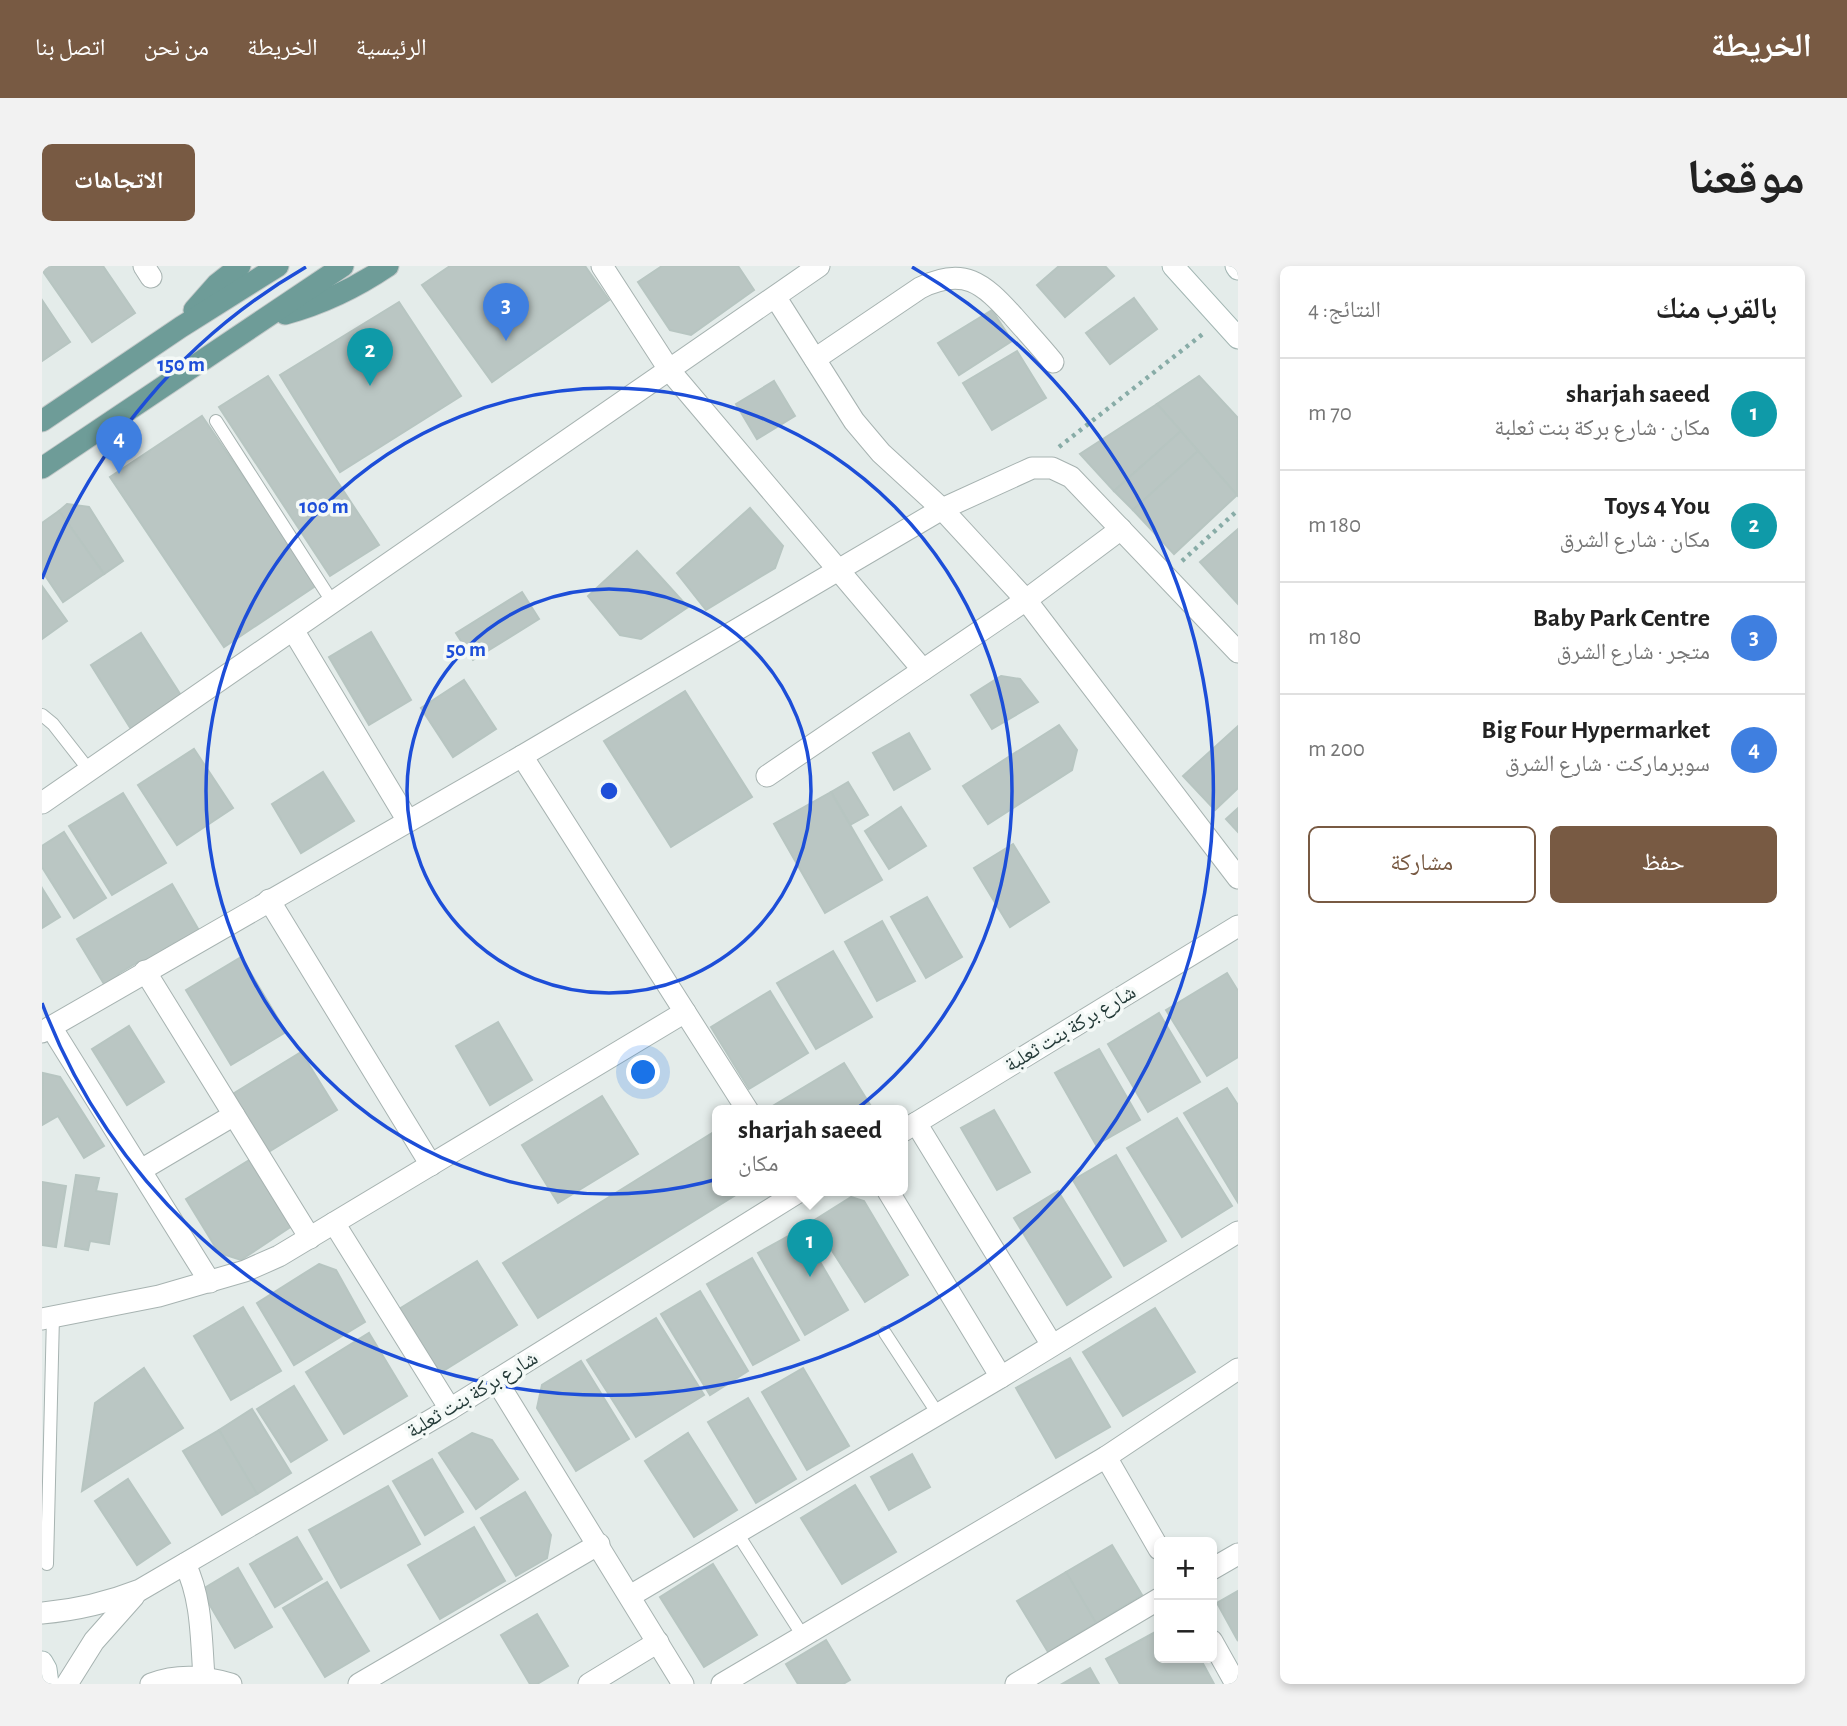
<!DOCTYPE html>
<html lang="ar">
<meta charset="utf-8">
<style>
body{margin:0;font-family:"Alegreya Sans","Noto Naskh Arabic",sans-serif;background:#f2f2f2;color:#222;direction:rtl}
.controls{position:absolute;right:21px;bottom:21px;display:grid;overflow:hidden;border-radius:10px;box-shadow:0 4px 10px #0003}
.controls button{width:63px;height:63px;display:grid;place-items:center;padding:0;border:0;border-bottom:2px solid #e0e0e0;background:#fff;color:#222;font:35px sans-serif}
.you{position:absolute;left:602px;top:807px;width:24px;height:24px;margin:-18px;border:5px solid #fff;border-radius:50%;background:#1a73e8;box-shadow:0 0 0 10px #1a73e833}
.badge{display:grid;place-items:center;width:46px;height:46px;border-radius:50%;background:#785a43;color:#fff;font-size:23px;font-weight:700}
.pin{position:absolute;translate:-50% -58px;filter:drop-shadow(0 2px 4px #0008)}
.pin::after{content:'';position:absolute;top:37px;width:24px;height:21px;background:inherit;clip-path:polygon(0 0,100% 0,50% 100%)}
.popup{position:absolute;left:670px;top:839px;width:196px;height:91px;box-sizing:border-box;display:grid;place-content:center;border-radius:10px;background:#fff;filter:drop-shadow(0 2px 5px #0005);font-size:23px;white-space:nowrap;color:#767676}
.popup b{font-size:26px;color:#222}
.popup::after{content:'';position:absolute;left:50%;top:100%;margin-left:-14px;border:14px solid transparent;border-top-color:#fff}
.list{margin:0;padding:0;list-style:none}
h2{display:flex;justify-content:space-between;align-items:center;height:91px;margin:0;padding:0 28px;font-size:30px}
h2 small{font-size:23px;font-weight:400;color:#767676}
.list li{display:grid;grid-template-columns:46px 1fr auto;gap:21px;align-items:center;box-sizing:border-box;height:112px;padding:0 28px;border-top:2px solid #e0e0e0}
.list b{display:block;font-size:26px;white-space:nowrap}
.list p{margin:0;font-size:23px;white-space:nowrap;color:#767676}
.list em{font-size:23px;font-style:normal;color:#767676}
.actions{display:flex;gap:14px;padding:21px 28px}
.actions a{flex:1;padding:16px 0;border:2px solid #785a43;border-radius:10px;text-align:center;font-size:24px;color:#785a43}
.actions .main{background:#785a43;color:#fff}
.map{position:relative;flex:none;width:1196px;height:1418px;overflow:hidden;direction:ltr;border-radius:10px}
header{display:flex;align-items:center;gap:42px;box-sizing:border-box;height:98px;padding:0 35px;background:#785a43;color:#fff}
header strong{font-size:33px}
nav{display:flex;gap:38px;margin-inline-start:auto;font-size:24px}
.intro{display:flex;align-items:center;justify-content:space-between;box-sizing:border-box;height:168px;padding:0 42px}
h1{margin:0;font-size:49px}
.button{padding:18px 32px;border-radius:10px;background:#785a43;color:#fff;font-size:24px;font-weight:700}
main{display:flex;gap:42px;padding:0 42px}
aside{flex:1;background:#fff;border-radius:10px;box-shadow:0 4px 10px #0003}
.map>svg:first-child{display:block}
.building{fill:#bac6c3;stroke:#b7c5c1;stroke-width:2}
.lines{fill:none;stroke-linecap:round;stroke-linejoin:round}
.lane-casing{stroke:#a7b3b1;stroke-width:14}
.street-casing{stroke:#a7b3b1;stroke-width:23}
.secondary-casing{stroke:#a3b6b3;stroke-width:23}
.primary-casing{stroke:#c2c8c8;stroke-width:23}
.path{stroke:#88aca7;stroke-width:4.5;stroke-dasharray:3.5 5;stroke-linecap:butt}
.lane{stroke:#fff;stroke-width:12}
.street{stroke:#fff;stroke-width:21}
.secondary{stroke:#fff;stroke-width:21}
.primary{stroke:#6e9c98;stroke-width:21}
.ring{fill:none;stroke:#1d4ed8;stroke-width:3.5}
.labels{text-anchor:middle;stroke-width:7;stroke-linejoin:round;paint-order:stroke}
.street-label{font-size:21px;fill:#253b39;stroke:#f4f9f7}
.centre{fill:#1d4ed8;stroke:#f4f9f7;stroke-width:3.5}
.ring-label{font-size:21px;text-anchor:middle;font-weight:bold;fill:#1d4ed8;stroke:#f4f9f7;stroke-width:7;stroke-linejoin:round;paint-order:stroke}
</style>
<header>
<strong>الخريطة</strong>
<nav><a>الرئيسية</a><a>الخريطة</a><a>من نحن</a><a>اتصل بنا</a></nav>
</header>
<div class="intro"><h1>موقعنا</h1><a class="button">الاتجاهات</a></div>
<main>
<aside>
<h2>بالقرب منك<small>النتائج: 4</small></h2>
<ul class="list">
<li><span class="badge" style="background:#0f9aa8">1</span><div><b>sharjah saeed</b><p>مكان · شارع بركة بنت ثعلبة</p></div><em>70 m</em></li>
<li><span class="badge" style="background:#0f9aa8">2</span><div><b>Toys 4 You</b><p>مكان · شارع الشرق</p></div><em>180 m</em></li>
<li><span class="badge" style="background:#3f7fe0">3</span><div><b>Baby Park Centre</b><p>متجر · شارع الشرق</p></div><em>180 m</em></li>
<li><span class="badge" style="background:#3f7fe0">4</span><div><b>Big Four Hypermarket</b><p>سوبرماركت · شارع الشرق</p></div><em>200 m</em></li>
</ul>
<div class="actions"><a class="main">حفظ</a><a>مشاركة</a></div>
</aside>
<div class="map">
<svg width="1196" height="1418" viewBox="0 0 1196 1418">
<rect width="100%" height="100%" fill="#e4ecea"/>
<g class="building">
<path d="M 0,0 L 61,0 L 93,47 L 50,76 L 0,4 Z"/>
<path d="M 408,0 L 543,0 L 567,34 L 450,116 L 380,19 Z"/>
<path d="M 620,0 L 696,0 L 712,24 L 649,69 L 628,64 L 596,16 Z"/>
<path d="M 1017,0 L 1063,0 L 1072,10 L 1023,51 L 995,19 Z"/>
<path d="M 1092,32 L 1115,63 L 1068,98 L 1044,67 Z"/>
<path d="M 0,34 L 28,76 L 0,95 Z"/>
<path d="M 357,36 L 419,130 L 298,206 L 238,109 Z"/>
<path d="M 950,44 L 970,75 L 917,109 L 896,77 Z"/>
<path d="M 975,85 L 1004,132 L 950,164 L 921,117 Z"/>
<path d="M 226,110 L 337,279 L 288,310 L 177,141 Z"/>
<path d="M 1157,110 L 1196,152 L 1195,229 L 1115,138 Z"/>
<path d="M 732,115 L 753,150 L 715,173 L 694,138 Z"/>
<path d="M 1115,138 L 1139,165 L 1072,225 L 1038,188 Z"/>
<path d="M 160,150 L 275,319 L 182,381 L 68,211 Z"/>
<path d="M 1139,165 L 1156,185 L 1091,244 L 1072,225 Z"/>
<path d="M 1156,185 L 1195,229 L 1132,288 L 1091,244 Z"/>
<path d="M 25,238 L 47,241 L 81,295 L 62,308 L 17,245 Z"/>
<path d="M 708,242 L 741,280 L 733,302 L 664,344 L 635,307 Z"/>
<path d="M 17,245 L 62,308 L 21,336 L 0,305 L 0,257 Z"/>
<path d="M 1196,263 L 1196,338 L 1158,296 Z"/>
<path d="M 595,285 L 646,341 L 599,373 L 578,369 L 546,330 Z"/>
<path d="M 0,320 L 25,355 L 0,373 Z"/>
<path d="M 480,326 L 497,353 L 431,394 L 414,367 Z"/>
<path d="M 329,366 L 369,434 L 327,459 L 287,391 Z"/>
<path d="M 99,367 L 140,431 L 89,463 L 49,399 Z"/>
<path d="M 959,410 L 978,413 L 996,436 L 950,463 L 929,429 Z"/>
<path d="M 422,414 L 454,463 L 411,491 L 379,442 Z"/>
<path d="M 643,425 L 710,531 L 629,581 L 562,475 Z"/>
<path d="M 1017,459 L 1035,484 L 1030,504 L 946,558 L 921,520 Z"/>
<path d="M 1196,460 L 1196,522 L 1173,544 L 1141,510 Z"/>
<path d="M 867,467 L 888,503 L 852,524 L 831,487 Z"/>
<path d="M 152,483 L 191,542 L 135,579 L 96,519 Z"/>
<path d="M 281,506 L 312,555 L 259,587 L 230,538 Z"/>
<path d="M 806,516 L 826,549 L 808,559 L 789,526 Z"/>
<path d="M 789,526 L 840,614 L 783,647 L 732,558 Z"/>
<path d="M 81,527 L 124,597 L 70,629 L 27,560 Z"/>
<path d="M 859,541 L 884,580 L 847,603 L 823,565 Z"/>
<path d="M 1196,542 L 1196,566 L 1184,553 Z"/>
<path d="M 22,566 L 64,632 L 32,652 L 0,601 L 0,580 Z"/>
<path d="M 971,578 L 1007,636 L 968,661 L 932,602 Z"/>
<path d="M 130,618 L 159,668 L 143,678 L 140,673 L 124,682 L 127,687 L 100,702 L 96,696 L 76,708 L 80,714 L 65,723 L 35,673 Z"/>
<path d="M 0,622 L 18,651 L 0,662 Z"/>
<path d="M 885,631 L 920,691 L 884,712 L 849,651 Z"/>
<path d="M 840,655 L 873,715 L 835,735 L 803,676 Z"/>
<path d="M 791,685 L 830,751 L 774,783 L 735,717 Z"/>
<path d="M 199,691 L 244,766 L 189,799 L 144,724 Z"/>
<path d="M 1185,707 L 1196,725 L 1196,791 L 1165,810 L 1124,744 Z"/>
<path d="M 728,725 L 766,787 L 707,823 L 669,761 Z"/>
<path d="M 1117,747 L 1158,816 L 1106,846 L 1066,778 Z"/>
<path d="M 456,756 L 490,814 L 448,839 L 414,780 Z"/>
<path d="M 87,760 L 122,816 L 85,839 L 50,783 Z"/>
<path d="M 1057,783 L 1098,854 L 1054,879 L 1013,807 Z"/>
<path d="M 259,786 L 295,844 L 225,887 L 189,829 Z"/>
<path d="M 802,797 L 832,845 L 724,844 Z"/>
<path d="M 1,807 L 18,811 L 62,880 L 42,892 L 16,850 L 0,859 Z"/>
<path d="M 1185,822 L 1196,839 L 1195,935 L 1142,847 Z"/>
<path d="M 560,830 L 596,888 L 516,937 L 480,879 Z"/>
<path d="M 952,844 L 988,906 L 955,924 L 919,862 Z"/>
<path d="M 1135,852 L 1190,940 L 1140,971 L 1085,882 Z"/>
<path d="M 675,864 L 675,925 L 700,925 L 496,1052 L 461,997 Z"/>
<path d="M 1074,889 L 1124,975 L 1082,1000 L 1031,914 Z"/>
<path d="M 214,890 L 256,956 L 199,994 L 177,987 L 144,933 Z"/>
<path d="M 34,909 L 57,912 L 54,925 L 75,928 L 67,978 L 48,975 L 46,984 L 23,980 Z"/>
<path d="M 0,916 L 24,920 L 14,981 L 0,979 Z"/>
<path d="M 1016,925 L 1069,1011 L 1025,1039 L 972,952 Z"/>
<path d="M 809,931 L 822,935 L 866,1009 L 823,1036 L 771,955 Z"/>
<path d="M 759,963 L 806,1044 L 763,1069 L 716,987 Z"/>
<path d="M 710,992 L 757,1074 L 711,1099 L 665,1018 Z"/>
<path d="M 435,995 L 475,1059 L 398,1107 L 357,1043 Z"/>
<path d="M 277,998 L 294,1004 L 323,1056 L 252,1099 L 215,1037 Z"/>
<path d="M 658,1025 L 706,1105 L 668,1129 L 619,1048 Z"/>
<path d="M 201,1041 L 239,1105 L 189,1134 L 152,1070 Z"/>
<path d="M 1113,1042 L 1153,1106 L 1081,1150 L 1041,1086 Z"/>
<path d="M 614,1052 L 662,1129 L 594,1171 L 545,1094 Z"/>
<path d="M 327,1067 L 365,1130 L 302,1168 L 264,1106 Z"/>
<path d="M 1028,1092 L 1068,1161 L 1014,1192 L 974,1122 Z"/>
<path d="M 539,1095 L 587,1173 L 534,1205 L 495,1142 L 500,1119 Z"/>
<path d="M 102,1102 L 141,1162 L 40,1225 L 53,1137 Z"/>
<path d="M 761,1102 L 807,1180 L 765,1204 L 720,1126 Z"/>
<path d="M 252,1120 L 285,1174 L 249,1196 L 215,1143 Z"/>
<path d="M 706,1132 L 754,1213 L 714,1237 L 666,1156 Z"/>
<path d="M 210,1143 L 249,1207 L 215,1228 L 177,1164 Z"/>
<path d="M 177,1164 L 215,1228 L 180,1249 L 141,1185 Z"/>
<path d="M 430,1167 L 450,1174 L 476,1213 L 434,1243 L 397,1187 Z"/>
<path d="M 646,1167 L 695,1244 L 652,1271 L 603,1195 Z"/>
<path d="M 870,1188 L 888,1221 L 847,1244 L 829,1211 Z"/>
<path d="M 390,1193 L 421,1246 L 383,1269 L 351,1215 Z"/>
<path d="M 86,1213 L 128,1277 L 95,1299 L 53,1235 Z"/>
<path d="M 813,1219 L 854,1286 L 800,1318 L 759,1252 Z"/>
<path d="M 346,1220 L 378,1278 L 299,1322 L 267,1264 Z"/>
<path d="M 483,1226 L 509,1269 L 505,1292 L 474,1310 L 439,1252 Z"/>
<path d="M 432,1261 L 463,1315 L 398,1353 L 366,1299 Z"/>
<path d="M 255,1271 L 280,1313 L 233,1341 L 208,1298 Z"/>
<path d="M 1070,1279 L 1100,1329 L 1054,1357 L 1024,1306 Z"/>
<path d="M 671,1298 L 715,1369 L 662,1401 L 618,1331 Z"/>
<path d="M 196,1302 L 230,1361 L 193,1382 L 159,1324 Z"/>
<path d="M 1024,1306 L 1054,1357 L 1006,1386 L 975,1335 Z"/>
<path d="M 285,1316 L 327,1385 L 283,1411 L 241,1342 Z"/>
<path d="M 1196,1325 L 1196,1375 L 1175,1337 Z"/>
<path d="M 495,1348 L 526,1400 L 495,1418 L 488,1418 L 459,1369 Z"/>
<path d="M 1117,1364 L 1117,1392 L 1158,1392 L 1172,1418 L 1078,1418 L 1064,1393 Z"/>
<path d="M 784,1374 L 808,1414 L 801,1418 L 756,1418 L 744,1398 Z"/>
<path d="M 1048,1402 L 1057,1418 L 1020,1418 Z"/>
</g>
<g class="lines">
<g class="lane-casing">
<g id="lane">
<path d="M 174,155 L 291,337"/>
<path d="M 0,449 L 11,458 L 47,504"/>
<path d="M 843,1067 L 896,1148"/>
<path d="M 695,1267 L 761,1370"/>
<path d="M 5,1298 L 11,1050"/>
</g>
</g>
<g class="street-casing">
<g id="street">
<path d="M 102,0 L 109,11"/>
<path d="M 560,0 L 628,105 L 881,404"/>
<path d="M 734,32 L 812,155 L 839,187 L 900,243 L 984,334 L 1196,612"/>
<path d="M 773,93 L 878,22 C 922,0 941,17 971,50 C 984,65 998,80 1011,96"/>
<path d="M 251,364 L 366,555"/>
<path d="M 480,490 L 706,845"/>
<path d="M 725,510 L 984,334 L 1079,263"/>
<path d="M 0,537 L 777,0"/>
<path d="M 227,634 L 389,899"/>
<path d="M 103,705 L 268,972"/>
<path d="M 9,761 L 168,1016"/>
<path d="M 0,766 L 480,490 L 900,243 L 990,202 L 1010,202 L 1029,211 L 1196,386"/>
<path d="M 874,857 L 1010,1079"/>
<path d="M 861,865 L 1196,660"/>
<path d="M 99,904 L 192,849"/>
<path d="M 846,925 L 959,1111"/>
<path d="M 292,957 L 408,1143"/>
<path d="M 0,1053 L 117,1030 L 203,1005 L 237,990 L 643,746"/>
<path d="M 454,1114 L 641,1418"/>
<path d="M 1064,1191 L 1117,1283"/>
<path d="M 143,1298 C 160,1333 159,1372 162,1411"/>
<path d="M 1170,1303 L 1196,1288"/>
<path d="M 588,1330 L 959,1111 L 1196,966"/>
<path d="M 0,1347 C 35,1344 65,1337 98,1324 L 408,1143 L 758,925"/>
<path d="M 1170,1375 L 1194,1418"/>
<path d="M 25,1418 L 52,1375 L 92,1330"/>
<path d="M 109,1418 C 136,1408 161,1410 189,1418"/>
<path d="M 317,1418 L 557,1278"/>
<path d="M 547,1418 L 616,1376"/>
<path d="M 680,1418 L 1064,1191 L 1196,1103"/>
<path d="M 974,1418 L 1117,1333"/>
</g>
</g>
<g class="secondary-casing">
<g id="secondary">
<path d="M 1131,0 L 1196,72"/>
<path d="M 1194,0 L 1196,3"/>
<path d="M 0,1396 L 4,1403 L 6,1418"/>
</g>
</g>
<g class="primary-casing">
<g id="primary">
<path d="M 152,44 L 175,18 L 198,0"/>
<path d="M 243,48 C 280,38 315,21 346,0"/>
<path d="M 0,155 L 139,61 L 236,0"/>
<path d="M 0,202 L 301,0"/>
</g>
</g>
<g class="path">
<path d="M 1017,181 L 1162,67"/>
<path d="M 1140,295 L 1196,244"/>
</g>
<use href="#lane" class="lane"/>
<use href="#street" class="street"/>
<use href="#secondary" class="secondary"/>
<use href="#primary" class="primary"/>
</g>
<g class="ring">
<circle cx="567" cy="525" r="202"/>
<circle cx="567" cy="525" r="403"/>
<path d="M0 313A605 605 0 0 1 264 1M870 1A605 605 0 1 1 0 737"/>
</g>
<g class="labels">
<g class="street-label">
<text transform="translate(1028 762) rotate(-31)" y="7">شارع بركة بنت ثعلبة</text>
<text transform="translate(430 1128) rotate(-31)" y="7">شارع بركة بنت ثعلبة</text>
</g>
</g>
<circle cx="567" cy="525" r="10" class="centre"/>
<g class="ring-label">
<text x="139" y="105">150 m</text>
<text x="282" y="247">100 m</text>
<text x="424" y="390">50 m</text>
</g>
</svg>
<div class="controls">
<button>+</button>
<button>−</button>
</div>
<div class="you"></div>
<div class="pin badge" style="left:768px;top:1011px;background:#0f9aa8">1</div>
<div class="popup"><b>sharjah saeed</b>مكان</div>
<div class="pin badge" style="left:328px;top:120px;background:#0f9aa8">2</div>
<div class="pin badge" style="left:464px;top:75px;background:#3f7fe0">3</div>
<div class="pin badge" style="left:77px;top:208px;background:#3f7fe0">4</div>
</div>
</main>
